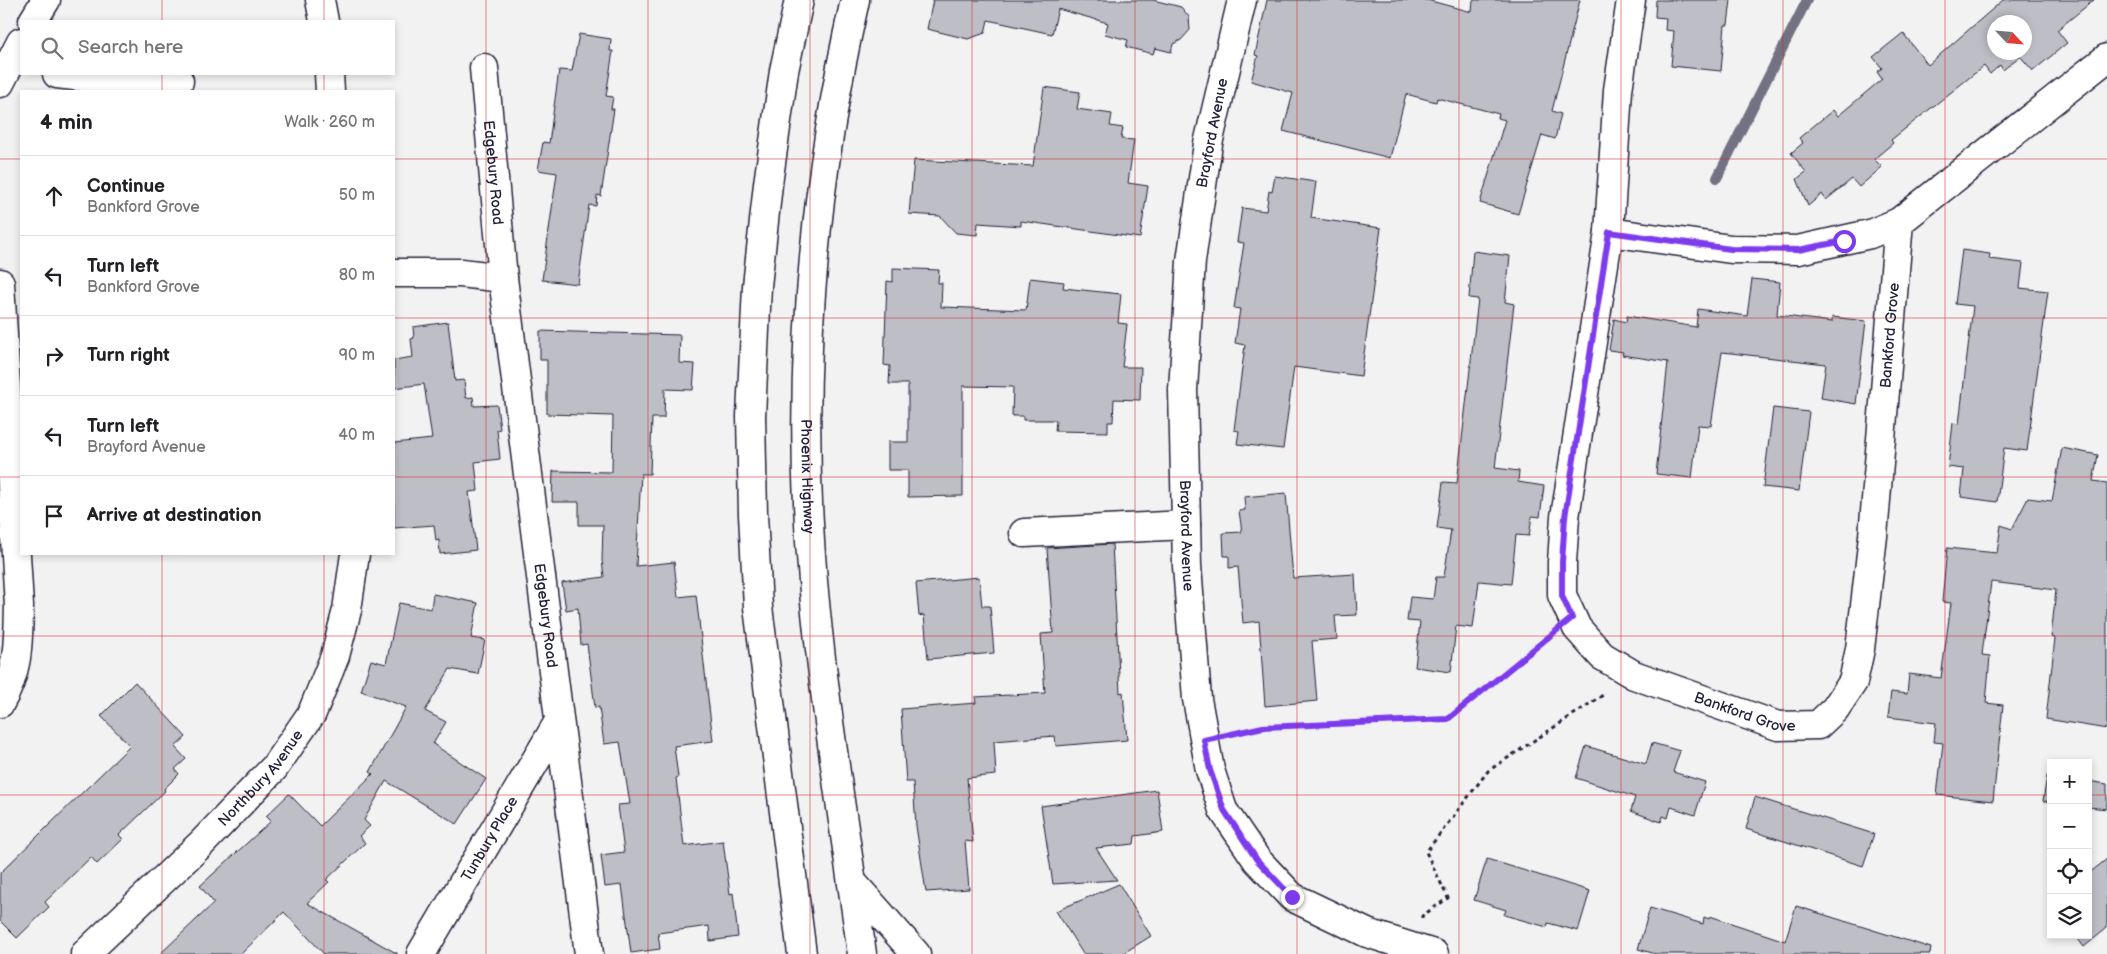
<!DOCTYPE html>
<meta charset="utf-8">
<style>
body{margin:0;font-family:"Balsamiq Sans",sans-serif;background:#f2f2f2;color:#202124}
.controls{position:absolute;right:15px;bottom:15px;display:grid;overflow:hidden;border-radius:0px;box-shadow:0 2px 8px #0003}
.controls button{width:45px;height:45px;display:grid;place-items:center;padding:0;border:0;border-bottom:1px solid #e0e0e0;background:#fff;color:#202124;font:25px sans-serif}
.compass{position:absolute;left:1987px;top:15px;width:45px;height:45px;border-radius:50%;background:#fff;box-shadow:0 2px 8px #0003;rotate:116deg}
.stop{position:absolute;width:15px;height:15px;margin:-11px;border:4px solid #7c3aed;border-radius:50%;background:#fff}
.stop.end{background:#7c3aed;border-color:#fff;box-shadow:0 1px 5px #0008}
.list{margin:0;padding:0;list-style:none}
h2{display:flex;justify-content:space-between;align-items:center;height:65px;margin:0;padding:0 20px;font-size:21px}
h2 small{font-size:16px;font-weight:400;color:#757577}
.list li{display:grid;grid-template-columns:32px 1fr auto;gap:15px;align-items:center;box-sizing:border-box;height:80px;padding:0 20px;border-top:1px solid #e0e0e0}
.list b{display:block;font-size:19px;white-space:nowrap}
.list p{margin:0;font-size:16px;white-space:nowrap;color:#757577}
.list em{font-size:16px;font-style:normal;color:#757577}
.icon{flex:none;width:28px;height:28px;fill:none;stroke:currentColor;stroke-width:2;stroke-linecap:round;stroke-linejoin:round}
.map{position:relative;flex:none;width:2107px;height:954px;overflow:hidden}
.search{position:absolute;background:#fff;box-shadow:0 2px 8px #0003;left:20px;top:20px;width:375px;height:55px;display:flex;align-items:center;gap:12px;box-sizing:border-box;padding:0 18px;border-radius:0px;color:#757577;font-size:19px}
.panel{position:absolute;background:#fff;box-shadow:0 2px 8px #0003;left:20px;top:90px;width:375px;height:465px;border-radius:0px}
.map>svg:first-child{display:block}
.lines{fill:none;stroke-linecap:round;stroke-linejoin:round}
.stream{stroke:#727282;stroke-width:10}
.building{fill:#bebec6;stroke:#22223b;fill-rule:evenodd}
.minor-casing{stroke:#22223b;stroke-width:31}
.major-casing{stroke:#22223b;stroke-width:31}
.path{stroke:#22223b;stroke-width:3;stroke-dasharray:4 4;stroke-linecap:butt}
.minor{stroke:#fff;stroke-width:28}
.major{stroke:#fff;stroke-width:28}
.route{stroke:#7c3aed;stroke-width:6}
.grid{fill:none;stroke:#d62828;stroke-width:1;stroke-opacity:0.55}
.labels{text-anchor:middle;stroke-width:4;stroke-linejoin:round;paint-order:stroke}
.street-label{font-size:15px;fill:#22223b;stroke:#fff}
</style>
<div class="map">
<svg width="2107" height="954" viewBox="0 0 2107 954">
<rect width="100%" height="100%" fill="#f2f2f3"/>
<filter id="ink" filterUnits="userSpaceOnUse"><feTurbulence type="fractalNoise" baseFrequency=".02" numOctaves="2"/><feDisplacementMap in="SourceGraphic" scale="10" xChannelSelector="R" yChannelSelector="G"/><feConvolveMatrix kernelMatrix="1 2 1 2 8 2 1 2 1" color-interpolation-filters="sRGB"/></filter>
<g filter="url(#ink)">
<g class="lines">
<path class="stream" d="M 1717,178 L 1807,0"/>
</g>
<g class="building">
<path d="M 933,0 L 1153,0 L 1181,7 L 1189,17 L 1190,30 L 1181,40 L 1173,44 L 1171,52 L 1155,48 L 1153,54 L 1126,47 L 1128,40 L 1105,34 L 1108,23 L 1058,9 L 1052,34 L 988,20 L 985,33 L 968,39 L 927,29 Z"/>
<path d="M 1267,0 L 1427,0 L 1472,12 L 1473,0 L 1580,0 L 1552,111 L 1561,114 L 1555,139 L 1542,135 L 1518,214 L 1480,203 L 1505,120 L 1498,118 L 1499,114 L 1437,98 L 1436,102 L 1406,94 L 1390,158 L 1283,131 L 1293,93 L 1251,81 L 1258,56 L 1255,55 Z"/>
<path d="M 1656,0 L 1731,0 L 1728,25 L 1725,25 L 1721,71 L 1671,66 L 1674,31 L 1665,30 L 1666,18 L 1655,17 Z"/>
<path d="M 2003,0 L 2094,0 L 2057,30 L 2067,43 L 2033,71 L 2020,56 L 2003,70 L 2000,65 L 1990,74 L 1984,66 L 1891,140 L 1893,143 L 1874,159 L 1882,167 L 1859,187 L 1852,179 L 1826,200 L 1822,194 L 1808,206 L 1797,179 L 1806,172 L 1791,153 L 1803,143 L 1799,138 L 1833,110 L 1838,116 L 1882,79 L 1877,72 L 1882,68 L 1873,57 L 1903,33 L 1928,65 ZM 1994,22 L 2024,22 L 2024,52 L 1994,52 Z"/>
<path d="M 579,34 L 611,39 L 610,51 L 613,51 L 606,96 L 613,97 L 611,109 L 614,109 L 601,196 L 597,195 L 596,206 L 589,205 L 578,284 L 542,280 L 557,173 L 538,170 L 543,142 L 549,143 L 559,70 L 572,71 Z"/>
<path d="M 1044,87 L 1080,92 L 1077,109 L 1112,114 L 1110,126 L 1123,128 L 1121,139 L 1134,140 L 1128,183 L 1148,186 L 1140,238 L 1021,221 L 1021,226 L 978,223 L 977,235 L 956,233 L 940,216 L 909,214 L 914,160 L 1033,166 Z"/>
<path d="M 1275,176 L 1316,182 L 1311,218 L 1381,228 L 1361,376 L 1294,367 L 1283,449 L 1237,444 L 1239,431 L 1234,430 L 1245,345 L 1235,343 L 1240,309 L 1234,308 L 1244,243 L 1237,242 L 1242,208 L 1266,211 L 1269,191 L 1272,192 Z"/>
<path d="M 1962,250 L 1990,254 L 1989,259 L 2023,263 L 2020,288 L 2048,291 L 2027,451 L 2004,448 L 1997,502 L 1961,497 L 1964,469 L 1948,467 L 1953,423 L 1959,424 L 1973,306 L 1955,304 Z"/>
<path d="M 1473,251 L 1510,256 L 1505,302 L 1514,304 L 1495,468 L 1519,471 L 1518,482 L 1544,486 L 1540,517 L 1532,516 L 1529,536 L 1516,535 L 1511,584 L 1479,581 L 1473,628 L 1456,626 L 1451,672 L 1415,667 L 1420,622 L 1407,621 L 1410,597 L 1433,599 L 1436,577 L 1444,577 L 1451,530 L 1437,528 L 1443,482 L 1457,483 L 1478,299 L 1469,298 Z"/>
<path d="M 893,268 L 939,270 L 938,283 L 942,283 L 941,307 L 1026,310 L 1030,278 L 1064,282 L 1063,288 L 1121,294 L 1118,323 L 1127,324 L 1122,367 L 1141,367 L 1140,400 L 1114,399 L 1113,422 L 1108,422 L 1108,432 L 1055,431 L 1056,420 L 1023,420 L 1023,416 L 1012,416 L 1013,387 L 963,386 L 963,496 L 908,497 L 908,470 L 888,470 L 888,442 L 908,442 L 908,384 L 889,384 L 890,366 L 884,365 L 887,281 L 893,282 Z"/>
<path d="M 1752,279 L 1780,282 L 1777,315 L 1832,322 L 1832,317 L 1866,321 L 1856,404 L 1821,398 L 1826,364 L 1722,352 L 1711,426 L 1698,425 L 1692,478 L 1656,474 L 1668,362 L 1622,355 L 1623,352 L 1609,350 L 1614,319 L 1626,322 L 1627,316 L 1696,327 L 1698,309 L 1747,316 Z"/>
<path d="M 448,322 L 455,381 L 464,380 L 466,398 L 473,397 L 474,406 L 497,405 L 500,429 L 497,430 L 500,459 L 475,462 L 478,491 L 469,492 L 476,550 L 440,554 L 439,540 L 436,541 L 434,525 L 394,528 L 394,443 L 432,439 L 424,384 L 394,388 L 394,360 L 413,357 L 411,339 L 414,338 L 413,327 Z"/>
<path d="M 540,331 L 680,335 L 679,363 L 695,364 L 693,390 L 665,389 L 664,418 L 652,418 L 650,474 L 641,474 L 636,566 L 674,562 L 678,597 L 696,595 L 713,741 L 674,746 L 678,777 L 676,778 L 684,846 L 723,841 L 730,894 L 733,893 L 738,937 L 710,941 L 709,926 L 658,933 L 660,949 L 631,953 L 622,885 L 605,887 L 601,855 L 624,852 L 618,805 L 630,804 L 620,742 L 604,744 L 599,707 L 595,708 L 587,644 L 581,645 L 578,608 L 566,610 L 562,583 L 604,577 L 602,560 L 603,525 L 579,525 L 579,502 L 552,502 L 553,471 L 612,472 L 613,416 L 547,414 L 547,360 L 540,360 Z"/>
<path d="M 1773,408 L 1809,412 L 1799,491 L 1763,487 Z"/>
<path d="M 2062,448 L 2098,455 L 2093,481 L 2107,483 L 2107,729 L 2046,719 L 2055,638 L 2051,637 L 2056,590 L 1991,582 L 1982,655 L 1990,656 L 1986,703 L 2003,705 L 1993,801 L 1937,795 L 1943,743 L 1934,742 L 1936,723 L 1888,717 L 1891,692 L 1907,694 L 1909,674 L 1941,678 L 1951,603 L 1942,602 L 1947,548 L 1997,553 L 2001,525 L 2012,529 L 2028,498 L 2052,501 Z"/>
<path d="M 1286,493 L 1293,578 L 1355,574 L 1357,615 L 1335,616 L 1337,639 L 1312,641 L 1317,701 L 1265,706 L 1259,621 L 1243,623 L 1238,567 L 1229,568 L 1229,556 L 1224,556 L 1223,533 L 1242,532 L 1239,511 L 1245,510 L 1244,497 Z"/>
<path d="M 1112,544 L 1120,693 L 1123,692 L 1127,740 L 1056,746 L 1055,736 L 994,741 L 996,775 L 967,778 L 973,842 L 965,841 L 969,889 L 926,892 L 916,826 L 913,782 L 906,782 L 901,709 L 976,703 L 975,697 L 1045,693 L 1041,634 L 1053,633 L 1047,548 Z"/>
<path d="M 979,577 L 982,606 L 990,606 L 994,653 L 928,659 L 924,615 L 919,616 L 916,583 Z"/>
<path d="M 433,594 L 478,603 L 471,638 L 485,640 L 478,674 L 450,669 L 425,711 L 446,722 L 433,744 L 486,779 L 457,824 L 386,781 L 364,820 L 370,826 L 359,836 L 365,843 L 326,880 L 329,882 L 307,903 L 398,954 L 324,954 L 284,912 L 241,954 L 160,954 L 214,903 L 200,886 L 271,821 L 266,816 L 289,794 L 320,826 L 373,774 L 370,772 L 406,707 L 361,691 L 371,660 L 386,664 L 399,603 L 431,609 Z"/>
<path d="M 135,682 L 186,737 L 175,747 L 186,759 L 175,769 L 179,774 L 164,789 L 165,791 L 119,835 L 123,839 L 97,864 L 91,857 L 45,902 L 49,907 L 17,938 L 0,921 L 0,873 L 130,746 L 101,716 Z"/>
<path d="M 1652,743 L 1680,751 L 1673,772 L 1705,782 L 1695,815 L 1671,807 L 1668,818 L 1663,816 L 1661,822 L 1631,811 L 1635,797 L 1576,778 L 1586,746 L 1646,764 Z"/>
<path d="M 2047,776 L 2051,777 L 2051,802 L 2043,801 Z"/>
<path d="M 2088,781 L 2107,784 L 2107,809 L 2088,807 Z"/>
<path d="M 1157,790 L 1163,832 L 1135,836 L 1134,844 L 1096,848 L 1117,880 L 1053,884 L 1041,806 Z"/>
<path d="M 1755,797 L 1874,834 L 1863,866 L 1746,829 Z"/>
<path d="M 1487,859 L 1590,891 L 1578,931 L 1548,923 L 1547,927 L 1504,915 L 1506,910 L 1474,900 Z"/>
<path d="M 2107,859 L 2107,928 L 2084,947 L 2075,935 L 2088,935 L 2088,874 Z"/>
<path d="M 1119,884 L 1151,936 L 1122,954 L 1083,954 L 1056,911 Z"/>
<path d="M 1796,906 L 1931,948 L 1930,954 L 1656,954 L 1638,949 L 1650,908 L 1703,924 L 1704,917 L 1709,919 L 1710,916 L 1785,941 Z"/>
</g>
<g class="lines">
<g class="minor-casing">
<g id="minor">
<path d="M 320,0 L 324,21"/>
<path id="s1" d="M 1242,0 L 1208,144 L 1191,261 L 1183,390 L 1187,566 L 1197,699 L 1210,770 L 1223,810 L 1257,860 L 1292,897 L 1367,933 L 1434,954"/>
<path id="s2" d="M 1631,0 L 1618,90 L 1609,232 L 1565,517 L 1562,562 L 1562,595 L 1577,628 L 1602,656 L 1634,675 L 1778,726 L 1818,725 L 1835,709 L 1853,682 L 1860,649 L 1873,536 L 1899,222 L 2107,58"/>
<path d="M 33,21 L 46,0"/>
<path id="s3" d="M 484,68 L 503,278 L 589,954"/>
<path d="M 57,74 L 127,82 L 179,81"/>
<path d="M 329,74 L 330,91"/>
<path d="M 0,83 L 21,42"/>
<path d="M 1609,232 L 1731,249 L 1798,250 L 1870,234 L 1899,222"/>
<path d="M 394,273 L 461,273 L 503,278"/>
<path d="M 0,283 L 19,606 C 18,642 19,671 0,703"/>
<path d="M 1024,533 L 1186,525"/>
<path d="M 852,882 L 916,954"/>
<path id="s4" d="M 85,954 L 202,843 L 274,768 L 312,713 L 335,656 L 347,610 L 355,554"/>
<path id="s5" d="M 421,954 L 558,723"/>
</g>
</g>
<g class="major-casing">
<g id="major">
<path d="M 799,0 L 784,71 L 768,184 L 757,286 L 751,416 L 753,515 L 758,607 L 802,954"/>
<path id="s6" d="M 855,0 C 812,190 796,387 813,581 C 824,705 845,830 862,954"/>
</g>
</g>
<g class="path">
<path d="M 1232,734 L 1263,727 L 1448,719 L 1549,637"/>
<path d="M 1422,918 L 1422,916 L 1448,898 L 1426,852 L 1488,771 L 1606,693"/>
</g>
<use href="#minor" class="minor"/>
<use href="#major" class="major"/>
</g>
</g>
<g class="lines" filter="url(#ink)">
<path class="route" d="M 1292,897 L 1257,860 L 1224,810 L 1210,770 L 1204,740 L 1263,727 L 1448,719 L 1572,618 L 1562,596 L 1562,562 L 1565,517 L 1609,232 L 1731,249 L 1798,250 L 1844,241"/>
</g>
<path class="grid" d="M 162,0 L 162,21M 324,0 L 324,21M 486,0 L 486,954M 648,0 L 648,954M 810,0 L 810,954M 972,0 L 972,954M 1135,0 L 1135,954M 1297,0 L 1297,954M 1459,0 L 1459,954M 1621,0 L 1621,954M 1783,0 L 1783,954M 1945,0 L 1945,954M 162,74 L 162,91M 324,74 L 324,91M 0,159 L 21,159M 394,159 L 2107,159M 0,318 L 21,318M 394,318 L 2107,318M 0,477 L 21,477M 394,477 L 2107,477M 162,554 L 162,954M 324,554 L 324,954M 0,636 L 2107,636M 0,795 L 2051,795M 2088,795 L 2107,795"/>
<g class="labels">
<g class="street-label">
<text transform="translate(1212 133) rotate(-79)" y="5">Brayford Avenue</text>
<text dy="5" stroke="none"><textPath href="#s3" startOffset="105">Edgebury Road</textPath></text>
<text dy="5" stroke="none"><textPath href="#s2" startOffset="1308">Bankford Grove</textPath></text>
<text dy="5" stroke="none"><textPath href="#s6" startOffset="480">Phoenix Highway</textPath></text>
<text dy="5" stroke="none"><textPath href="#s1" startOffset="541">Brayford Avenue</textPath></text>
<text dy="5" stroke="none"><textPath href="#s3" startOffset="551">Edgebury Road</textPath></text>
<text dy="5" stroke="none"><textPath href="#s2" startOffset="828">Bankford Grove</textPath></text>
<text dy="5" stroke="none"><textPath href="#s4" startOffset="249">Northbury Avenue</textPath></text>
<text dy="5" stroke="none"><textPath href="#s5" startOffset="134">Tunbury Place</textPath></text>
</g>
</g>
</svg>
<div class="controls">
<button>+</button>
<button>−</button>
<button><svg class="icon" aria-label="locate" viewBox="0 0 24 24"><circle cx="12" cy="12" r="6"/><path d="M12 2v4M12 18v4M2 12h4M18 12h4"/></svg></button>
<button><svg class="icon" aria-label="layers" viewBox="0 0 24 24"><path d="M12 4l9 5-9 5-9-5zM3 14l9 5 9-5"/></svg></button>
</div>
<svg class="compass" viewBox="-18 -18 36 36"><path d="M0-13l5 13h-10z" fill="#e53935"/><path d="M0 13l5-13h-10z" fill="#757577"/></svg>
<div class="stop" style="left:1844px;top:241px"></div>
<div class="stop end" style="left:1292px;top:897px"></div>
<div class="search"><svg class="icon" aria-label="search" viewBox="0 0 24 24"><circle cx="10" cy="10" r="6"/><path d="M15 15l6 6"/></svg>Search here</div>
<section class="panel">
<h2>4 min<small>Walk · 260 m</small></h2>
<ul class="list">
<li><svg class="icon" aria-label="ahead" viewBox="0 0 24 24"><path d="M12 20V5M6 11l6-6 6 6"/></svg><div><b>Continue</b><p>Bankford Grove</p></div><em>50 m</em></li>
<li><svg class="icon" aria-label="left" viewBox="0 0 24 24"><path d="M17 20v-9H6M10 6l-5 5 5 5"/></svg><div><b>Turn left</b><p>Bankford Grove</p></div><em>80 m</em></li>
<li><svg class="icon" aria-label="right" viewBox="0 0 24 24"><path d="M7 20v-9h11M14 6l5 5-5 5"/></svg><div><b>Turn right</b></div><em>90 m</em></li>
<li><svg class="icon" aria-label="left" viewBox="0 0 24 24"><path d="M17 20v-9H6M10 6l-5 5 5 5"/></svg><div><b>Turn left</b><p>Brayford Avenue</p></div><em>40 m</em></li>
<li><svg class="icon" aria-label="arrive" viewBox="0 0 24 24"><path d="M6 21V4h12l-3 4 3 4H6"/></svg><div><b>Arrive at destination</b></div></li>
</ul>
</section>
</div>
